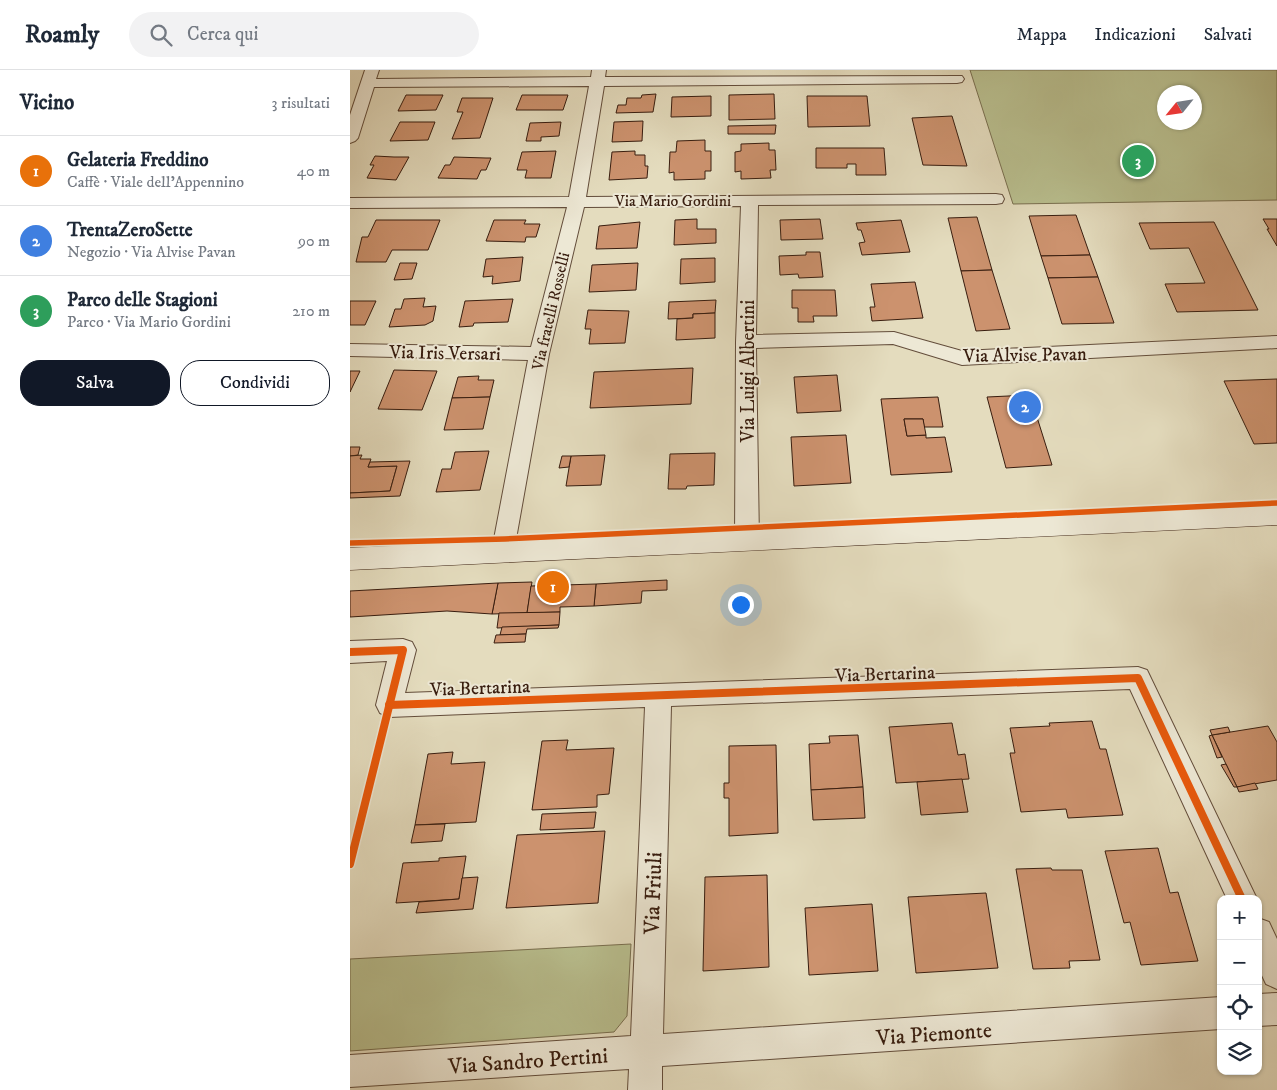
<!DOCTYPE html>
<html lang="it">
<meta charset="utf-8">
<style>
body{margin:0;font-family:"IM FELL DW Pica",serif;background:#f2f2f3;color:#1f2937}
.controls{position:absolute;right:15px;bottom:15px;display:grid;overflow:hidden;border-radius:10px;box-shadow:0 1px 4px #0004}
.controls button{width:45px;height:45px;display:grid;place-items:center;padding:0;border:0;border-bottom:1px solid #e0e1e3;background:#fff;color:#1f2937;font:25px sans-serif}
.compass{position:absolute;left:807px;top:15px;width:45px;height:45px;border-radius:50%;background:#fff;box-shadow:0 1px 4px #0004;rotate:240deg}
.you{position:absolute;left:390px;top:534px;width:18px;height:18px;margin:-12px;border:4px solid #fff;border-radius:50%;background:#1a73e8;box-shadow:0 0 0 8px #1a73e833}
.badge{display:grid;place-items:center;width:32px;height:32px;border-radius:50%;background:#111827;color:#fff;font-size:16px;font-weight:700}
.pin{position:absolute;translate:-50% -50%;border:2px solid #fff;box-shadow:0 1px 5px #0006}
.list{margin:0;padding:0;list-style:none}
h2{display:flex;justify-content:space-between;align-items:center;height:65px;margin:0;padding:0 20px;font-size:21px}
h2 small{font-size:16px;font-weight:400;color:#747a83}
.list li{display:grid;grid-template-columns:32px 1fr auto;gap:15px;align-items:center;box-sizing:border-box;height:70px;padding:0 20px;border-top:1px solid #e0e1e3}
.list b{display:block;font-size:19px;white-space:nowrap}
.list p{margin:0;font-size:16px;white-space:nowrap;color:#747a83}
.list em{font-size:16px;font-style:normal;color:#747a83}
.actions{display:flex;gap:10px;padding:15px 20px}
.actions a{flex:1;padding:11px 0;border:1px solid #111827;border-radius:20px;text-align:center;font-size:18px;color:#111827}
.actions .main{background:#111827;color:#fff}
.icon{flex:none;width:28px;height:28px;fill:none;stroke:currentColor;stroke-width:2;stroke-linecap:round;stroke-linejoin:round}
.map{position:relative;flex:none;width:927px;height:1020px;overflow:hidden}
header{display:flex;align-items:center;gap:30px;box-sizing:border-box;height:70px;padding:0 25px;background:#fff;border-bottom:1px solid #e0e1e3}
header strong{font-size:24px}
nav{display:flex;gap:28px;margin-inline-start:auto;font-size:18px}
.search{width:350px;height:45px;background:#f2f2f3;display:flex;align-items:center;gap:12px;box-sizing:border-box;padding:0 18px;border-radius:28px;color:#747a83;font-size:19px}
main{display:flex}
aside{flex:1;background:#fff}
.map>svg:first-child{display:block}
.green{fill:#b9bf8f;stroke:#786e4f;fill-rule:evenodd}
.building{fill:#cc926e;stroke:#381d0f}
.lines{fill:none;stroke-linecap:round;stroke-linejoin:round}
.street-casing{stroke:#634d3b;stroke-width:2}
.secondary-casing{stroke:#381d0f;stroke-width:1}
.street{fill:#ede8d5;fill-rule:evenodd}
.secondary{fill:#ede8d5;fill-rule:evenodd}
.cycleway-far1-casing{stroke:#ede8d5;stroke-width:9}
.cycleway-casing{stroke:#ede8d5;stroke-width:11}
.cycleway-far1{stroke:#e8590c;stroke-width:5.5}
.cycleway{stroke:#e8590c;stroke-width:8}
.labels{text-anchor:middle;stroke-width:4;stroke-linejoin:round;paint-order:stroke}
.far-street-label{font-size:16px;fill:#381d0f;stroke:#ede8d5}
.street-label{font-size:19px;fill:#381d0f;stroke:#ede8d5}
.near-street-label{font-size:22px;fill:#381d0f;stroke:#ede8d5}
</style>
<header>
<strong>Roamly</strong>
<div class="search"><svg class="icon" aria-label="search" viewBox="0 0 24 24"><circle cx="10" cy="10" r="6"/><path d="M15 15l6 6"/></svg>Cerca qui</div>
<nav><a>Mappa</a><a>Indicazioni</a><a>Salvati</a></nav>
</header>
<main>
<aside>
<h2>Vicino<small>3 risultati</small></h2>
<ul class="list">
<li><span class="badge" style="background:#e8710a">1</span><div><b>Gelateria Freddino</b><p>Caffè · Viale dell'Appennino</p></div><em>40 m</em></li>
<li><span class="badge" style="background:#3f7fe0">2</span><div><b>TrentaZeroSette</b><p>Negozio · Via Alvise Pavan</p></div><em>90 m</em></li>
<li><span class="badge" style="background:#2e9e5b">3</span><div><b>Parco delle Stagioni</b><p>Parco · Via Mario Gordini</p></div><em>210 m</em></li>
</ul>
<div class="actions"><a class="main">Salva</a><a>Condividi</a></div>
</aside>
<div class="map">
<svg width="927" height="1020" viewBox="0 0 927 1020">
<rect width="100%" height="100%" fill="#e4dcbe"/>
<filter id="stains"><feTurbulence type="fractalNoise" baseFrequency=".004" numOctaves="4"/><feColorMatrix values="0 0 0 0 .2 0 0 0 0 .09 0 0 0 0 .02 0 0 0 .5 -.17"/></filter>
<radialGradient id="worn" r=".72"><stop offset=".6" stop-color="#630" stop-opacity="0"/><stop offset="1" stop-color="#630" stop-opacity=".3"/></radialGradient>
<g class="green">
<path d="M 620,0 L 927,0 L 927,130 L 663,134 ZM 814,22 L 844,22 L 844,52 L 814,52 Z"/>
<path d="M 281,874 L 277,946 L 264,962 L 0,981 L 0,889 Z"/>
</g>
<g class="building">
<path d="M 306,24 L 303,42 L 266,43 L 268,35 L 276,35 L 277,28 L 291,28 L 292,25 Z"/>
<path d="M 424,24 L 425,49 L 379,50 L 379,25 Z"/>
<path d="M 56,25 L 93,25 L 86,40 L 48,41 Z"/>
<path d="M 172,25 L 218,25 L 213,40 L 166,40 Z"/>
<path d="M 361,26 L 361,46 L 321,47 L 322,27 Z"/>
<path d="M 457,26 L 517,26 L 520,56 L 458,57 Z"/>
<path d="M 112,28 L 143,28 L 130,68 L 102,69 L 113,42 L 107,42 Z"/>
<path d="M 602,46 L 617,96 L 573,95 L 562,48 Z"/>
<path d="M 293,51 L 292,71 L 262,72 L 264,52 Z"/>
<path d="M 50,52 L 85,52 L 78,70 L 40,71 Z"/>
<path d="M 211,52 L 209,66 L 191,67 L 191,71 L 176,71 L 180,53 Z"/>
<path d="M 426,55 L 425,64 L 378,64 L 378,56 Z"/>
<path d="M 355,70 L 355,81 L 361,81 L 361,101 L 355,101 L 355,109 L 324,110 L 324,102 L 319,103 L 320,82 L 326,82 L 327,71 Z"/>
<path d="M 419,73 L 419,80 L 425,80 L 426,100 L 420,100 L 421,108 L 391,109 L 391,101 L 385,102 L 385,82 L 391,81 L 391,74 Z"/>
<path d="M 466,78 L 534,78 L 536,105 L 506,105 L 506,94 L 497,94 L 497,98 L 466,98 Z"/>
<path d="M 206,81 L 201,108 L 175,108 L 177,100 L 167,100 L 172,82 Z"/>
<path d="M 285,81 L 285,85 L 295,85 L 295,96 L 298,96 L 297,108 L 259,110 L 262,82 Z"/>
<path d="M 25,86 L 44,87 L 59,87 L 46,110 L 17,108 L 24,95 L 20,95 Z"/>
<path d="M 104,87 L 136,88 L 141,88 L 136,100 L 131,100 L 127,109 L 88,108 L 95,95 L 100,95 Z"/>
<path d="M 726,145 L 740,185 L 691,186 L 679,146 Z"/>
<path d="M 627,147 L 642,200 L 611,201 L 598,148 Z"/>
<path d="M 347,149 L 347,159 L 366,159 L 366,173 L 324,175 L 325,150 Z"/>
<path d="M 470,149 L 473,169 L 431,170 L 430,150 Z"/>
<path d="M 913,149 L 927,149 L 927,176 L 917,159 L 919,159 Z"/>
<path d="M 26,150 L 90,150 L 78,180 L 42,180 L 36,192 L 6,192 L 12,167 L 18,167 Z"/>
<path d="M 144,150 L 176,150 L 174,154 L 190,154 L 186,167 L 176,167 L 175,172 L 136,171 Z"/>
<path d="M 551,150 L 560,182 L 512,185 L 509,173 L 515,172 L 511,160 L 508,160 L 506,153 Z"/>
<path d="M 290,152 L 287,178 L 246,179 L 249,156 Z"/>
<path d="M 864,152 L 908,240 L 827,242 L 815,214 L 855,213 L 839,178 L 800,179 L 789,153 Z"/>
<path d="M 456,182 L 470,182 L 473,207 L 449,208 L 448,204 L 430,205 L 429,186 L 456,185 Z"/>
<path d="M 740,185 L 748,207 L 698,208 L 691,186 Z"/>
<path d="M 173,187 L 170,211 L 142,214 L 143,206 L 133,207 L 136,189 Z"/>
<path d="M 365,188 L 365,212 L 330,214 L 331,189 Z"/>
<path d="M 50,193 L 67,193 L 62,209 L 44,210 Z"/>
<path d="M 288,193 L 286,220 L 239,222 L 242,195 Z"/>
<path d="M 642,200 L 660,259 L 626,261 L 611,201 Z"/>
<path d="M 748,207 L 764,253 L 712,254 L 698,208 Z"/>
<path d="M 565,212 L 573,248 L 522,251 L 520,237 L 525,237 L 521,214 Z"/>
<path d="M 442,220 L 485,220 L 487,246 L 463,246 L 464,252 L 448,252 L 448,238 L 442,238 Z"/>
<path d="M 75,228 L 73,237 L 86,236 L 83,251 L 75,255 L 39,257 L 45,239 L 51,239 L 54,229 Z"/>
<path d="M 163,229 L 158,252 L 124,253 L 123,256 L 109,257 L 115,231 Z"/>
<path d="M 366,230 L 365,243 L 343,244 L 343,248 L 318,249 L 319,232 Z"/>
<path d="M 0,231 L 26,231 L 15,255 L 0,255 Z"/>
<path d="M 238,240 L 279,241 L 275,273 L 239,274 L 241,259 L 235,259 Z"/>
<path d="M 365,243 L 365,268 L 326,270 L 327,249 L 343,248 L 343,244 Z"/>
<path d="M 343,298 L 341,334 L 240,338 L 244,302 Z"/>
<path d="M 44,300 L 87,301 L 72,340 L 28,339 Z"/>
<path d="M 0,301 L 10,301 L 0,322 Z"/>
<path d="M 487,305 L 491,341 L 447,343 L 444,307 Z"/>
<path d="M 129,306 L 128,310 L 144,310 L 140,327 L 102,328 L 108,307 Z"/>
<path d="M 927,309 L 927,373 L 904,374 L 874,311 Z"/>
<path d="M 680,325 L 702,395 L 656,398 L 637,327 Z"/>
<path d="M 140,327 L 133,359 L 94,360 L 102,328 Z"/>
<path d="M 588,327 L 593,357 L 574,357 L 573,349 L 554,349 L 557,366 L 576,365 L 576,368 L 595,367 L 602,402 L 541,405 L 531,329 Z"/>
<path d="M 554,349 L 573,349 L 576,365 L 557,366 Z"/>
<path d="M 496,365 L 501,413 L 444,416 L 441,367 Z"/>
<path d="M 0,377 L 10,377 L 8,385 L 0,386 Z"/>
<path d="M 139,381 L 130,420 L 86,422 L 92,399 L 101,399 L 105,382 Z"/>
<path d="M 365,383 L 364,415 L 337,416 L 336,419 L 318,419 L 320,384 Z"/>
<path d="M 12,385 L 10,389 L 21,389 L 18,397 L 47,396 L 40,421 L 0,423 L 0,386 Z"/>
<path d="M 255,385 L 251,415 L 216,416 L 221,386 Z"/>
<path d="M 212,386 L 221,386 L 219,397 L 209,398 Z"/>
<path d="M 60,391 L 50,426 L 0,428 L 0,423 L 40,421 L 47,396 L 18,397 L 20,392 Z"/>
<path d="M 317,510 L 317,520 L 292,521 L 291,533 L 244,536 L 246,514 Z"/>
<path d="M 182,512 L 177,543 L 142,544 L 148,513 Z"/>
<path d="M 148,513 L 142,544 L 97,541 L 0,547 L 0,521 Z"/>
<path d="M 246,514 L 244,536 L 210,537 L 210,542 L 177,543 L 181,516 Z"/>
<path d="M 210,542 L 209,555 L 147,558 L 149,543 Z"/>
<path d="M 209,555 L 208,558 L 177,559 L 176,564 L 150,565 L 152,557 Z"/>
<path d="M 176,564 L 175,572 L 144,573 L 146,565 Z"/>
<path d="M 742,651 L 750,679 L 756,679 L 773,745 L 718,748 L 716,739 L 671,742 L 660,683 L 665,683 L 660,658 L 700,656 L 699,653 Z"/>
<path d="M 602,653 L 608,685 L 615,684 L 619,709 L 546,713 L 539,657 Z"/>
<path d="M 918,656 L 927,672 L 927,710 L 887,717 L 862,665 Z"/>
<path d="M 878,657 L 880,662 L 862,665 L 860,660 Z"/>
<path d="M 508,665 L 513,717 L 461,720 L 459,674 L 480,673 L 479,666 Z"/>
<path d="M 862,665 L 872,687 L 867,688 L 859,666 Z"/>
<path d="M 218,670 L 216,680 L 264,678 L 259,724 L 247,725 L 247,737 L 182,740 L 192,671 Z"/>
<path d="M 426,675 L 428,763 L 379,766 L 379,728 L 374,728 L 374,713 L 379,713 L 379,676 Z"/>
<path d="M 103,682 L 101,694 L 135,692 L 126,752 L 65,755 L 78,684 Z"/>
<path d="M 876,694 L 887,717 L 884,717 L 871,695 Z"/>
<path d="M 612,709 L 618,742 L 571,745 L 567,712 Z"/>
<path d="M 905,713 L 908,719 L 889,722 L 887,717 Z"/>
<path d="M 513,717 L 515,748 L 463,750 L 461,720 Z"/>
<path d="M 246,742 L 244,758 L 190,760 L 192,744 Z"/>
<path d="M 95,754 L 92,771 L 61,773 L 65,755 Z"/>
<path d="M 255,761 L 248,833 L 156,838 L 167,765 Z"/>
<path d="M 808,778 L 820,823 L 828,822 L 848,891 L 791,895 L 780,852 L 774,853 L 755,781 Z"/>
<path d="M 116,786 L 109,829 L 46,833 L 53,793 L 89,791 L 89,788 Z"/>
<path d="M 701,798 L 702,800 L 732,800 L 750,890 L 719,891 L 720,898 L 683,899 L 666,799 Z"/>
<path d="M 417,805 L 419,897 L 353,901 L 355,807 Z"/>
<path d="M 128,807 L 123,839 L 66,843 L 69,832 L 109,829 L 112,808 Z"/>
<path d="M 636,823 L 648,898 L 566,903 L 558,827 Z"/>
<path d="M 522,834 L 528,901 L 459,905 L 455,838 Z"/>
</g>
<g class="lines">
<g class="street-casing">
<g id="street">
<path d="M 15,0 L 29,0 L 26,9 L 241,7 L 242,0 L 256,0 L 255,7 L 612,6 L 614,9 L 612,12 L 607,13 L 254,16 L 236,127 L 646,124 L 652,125 L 654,129 L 652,133 L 646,134 L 408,135 L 406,265 L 544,262 L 612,281 L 927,266 L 927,278 L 612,295 L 543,274 L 406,278 L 409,471 L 405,477 L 397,480 L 389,477 L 385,471 L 386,272 L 391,136 L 234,137 L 199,284 L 166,469 L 157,487 L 149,490 L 141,487 L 137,481 L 144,469 L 178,290 L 0,286 L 0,274 L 181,277 L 217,137 L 0,138 L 0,128 L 219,127 L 239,16 L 24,17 L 8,68 L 5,71 L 0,73 L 0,45 Z"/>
<path d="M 53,569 L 62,572 L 66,580 L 55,623 L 788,597 L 797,600 L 907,829 L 877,829 L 780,619 L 321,636 L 313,964 L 871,927 L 871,959 L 312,996 L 312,1020 L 278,1020 L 279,999 L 0,1017 L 0,985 L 281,966 L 295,637 L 39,647 L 30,643 L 26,635 L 37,591 L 0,593 L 0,571 Z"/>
<path d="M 908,848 L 919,852 L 927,869 L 927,919 L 916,914 L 908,897 Z"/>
<path d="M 927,923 L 927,955 L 908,956 L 908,924 Z"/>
</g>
</g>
<g class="secondary-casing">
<path id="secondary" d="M 927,435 L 927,455 L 0,500 L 0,478 Z"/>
</g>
<use href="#street" class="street"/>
<use href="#secondary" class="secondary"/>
<g class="cycleway-far1-casing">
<g id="cycleway-far1">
<path d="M 0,473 L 155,469 L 927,433"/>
<path d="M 30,581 L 53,581"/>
</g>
</g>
<g class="cycleway-casing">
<g id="cycleway">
<path d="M 0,582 L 53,580 L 0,794"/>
<path d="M 39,635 L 788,608 L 892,829"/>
</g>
</g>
<use href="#cycleway-far1" class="cycleway-far1"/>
<use href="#cycleway" class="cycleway"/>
</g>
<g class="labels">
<g class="far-street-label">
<text x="323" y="136">Via Mario Gordini</text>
<text transform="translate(200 241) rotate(-77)" y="6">Via fratelli Rosselli</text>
</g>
<g class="street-label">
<text transform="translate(95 282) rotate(1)" y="7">Via Iris Versari</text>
<text transform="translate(675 284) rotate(-1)" y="7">Via Alvise Pavan</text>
<text transform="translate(397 301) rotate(-90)" y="7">Via Luigi Albertini</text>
<text transform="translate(535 603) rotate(-2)" y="7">Via Bertarina</text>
<text transform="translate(130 617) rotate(-2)" y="7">Via Bertarina</text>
</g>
<g class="near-street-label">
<text transform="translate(302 823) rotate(-88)" y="8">Via Friuli</text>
<text transform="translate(584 963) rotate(-4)" y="8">Via Piemonte</text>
<text transform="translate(178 990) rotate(-4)" y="8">Via Sandro Pertini</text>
</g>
</g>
<rect width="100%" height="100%" filter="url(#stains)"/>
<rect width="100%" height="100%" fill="url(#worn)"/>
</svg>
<div class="controls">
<button>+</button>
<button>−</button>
<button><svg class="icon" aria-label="locate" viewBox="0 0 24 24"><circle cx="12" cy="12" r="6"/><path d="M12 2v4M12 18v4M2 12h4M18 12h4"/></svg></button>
<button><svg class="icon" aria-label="layers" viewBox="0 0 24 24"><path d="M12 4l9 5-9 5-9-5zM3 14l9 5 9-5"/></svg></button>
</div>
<svg class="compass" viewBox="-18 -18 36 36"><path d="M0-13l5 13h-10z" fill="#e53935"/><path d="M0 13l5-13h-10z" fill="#747a83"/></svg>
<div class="you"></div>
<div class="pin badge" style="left:203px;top:517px;background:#e8710a">1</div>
<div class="pin badge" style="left:675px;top:337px;background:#3f7fe0">2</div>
<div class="pin badge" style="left:788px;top:91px;background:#2e9e5b">3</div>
</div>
</main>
